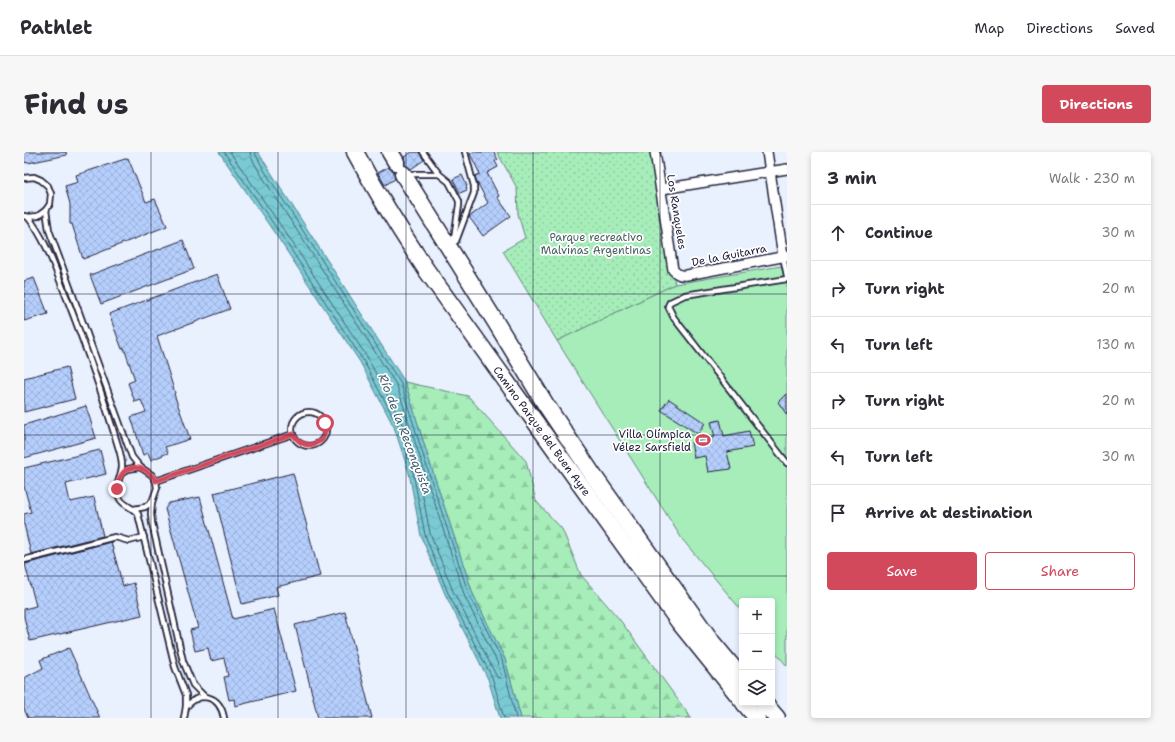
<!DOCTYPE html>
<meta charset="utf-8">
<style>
body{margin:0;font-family:"Shantell Sans",sans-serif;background:#f7f7f7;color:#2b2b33}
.controls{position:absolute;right:12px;bottom:12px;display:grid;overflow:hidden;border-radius:4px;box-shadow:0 2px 6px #0003}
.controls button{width:36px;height:36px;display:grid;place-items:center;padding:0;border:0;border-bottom:1px solid #e1e1e2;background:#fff;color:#2b2b33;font:20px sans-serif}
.stop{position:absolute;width:12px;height:12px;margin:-9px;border:3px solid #d1495b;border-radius:50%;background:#fff}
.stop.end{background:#d1495b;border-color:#fff;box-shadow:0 1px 4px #0008}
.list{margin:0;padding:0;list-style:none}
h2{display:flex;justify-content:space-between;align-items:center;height:52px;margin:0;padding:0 16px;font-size:17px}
h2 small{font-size:13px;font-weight:400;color:#7c7c81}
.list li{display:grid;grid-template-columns:26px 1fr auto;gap:12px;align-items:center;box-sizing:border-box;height:56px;padding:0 16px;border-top:1px solid #e1e1e2}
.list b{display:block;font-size:15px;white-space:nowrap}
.list em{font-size:13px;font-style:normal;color:#7c7c81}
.actions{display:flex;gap:8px;padding:12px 16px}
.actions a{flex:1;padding:9px 0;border:1px solid #d1495b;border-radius:4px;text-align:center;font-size:14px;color:#d1495b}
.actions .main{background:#d1495b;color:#fff}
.icon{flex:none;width:22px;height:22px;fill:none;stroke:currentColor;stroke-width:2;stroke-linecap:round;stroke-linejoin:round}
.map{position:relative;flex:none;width:763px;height:566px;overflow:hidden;border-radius:4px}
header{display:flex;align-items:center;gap:24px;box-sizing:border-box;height:56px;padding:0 20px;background:#fff;border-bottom:1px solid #e1e1e2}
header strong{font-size:19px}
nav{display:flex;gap:22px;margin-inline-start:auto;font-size:14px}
.intro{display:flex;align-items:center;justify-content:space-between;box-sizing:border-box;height:96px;padding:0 24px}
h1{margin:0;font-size:28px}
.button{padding:10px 18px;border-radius:4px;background:#d1495b;color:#fff;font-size:14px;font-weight:700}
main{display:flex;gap:24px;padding:0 24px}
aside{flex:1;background:#fff;border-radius:4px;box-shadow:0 2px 6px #0003}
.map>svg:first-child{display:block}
.forest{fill:url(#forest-firs);stroke:#64887a}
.park{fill:url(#park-dots);stroke:#64887a}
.pitch{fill:#a6edba;stroke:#64887a}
.water{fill:url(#water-waves);stroke:#578796}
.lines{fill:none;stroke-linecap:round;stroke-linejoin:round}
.shore{stroke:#456578;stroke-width:1}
.building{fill:url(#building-cross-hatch);stroke:#22223b}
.service-casing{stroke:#22223b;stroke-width:8}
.minor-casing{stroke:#22223b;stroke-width:12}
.motorway-casing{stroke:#22223b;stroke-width:19}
.service{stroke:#fff;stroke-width:4.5}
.minor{stroke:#fff;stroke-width:9}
.motorway{stroke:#fff;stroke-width:16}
.route{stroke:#d1495b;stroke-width:5}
.grid{fill:none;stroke:#22223b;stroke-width:1;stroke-opacity:0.55}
.labels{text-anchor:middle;stroke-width:3.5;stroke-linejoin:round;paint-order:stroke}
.street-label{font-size:11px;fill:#22223b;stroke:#fff}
.park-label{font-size:11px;fill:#4a5f61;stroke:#fff}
.poi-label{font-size:11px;fill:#22223b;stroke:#fff;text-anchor:end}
.water-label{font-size:12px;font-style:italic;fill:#415d70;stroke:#fff}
</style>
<header>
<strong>Pathlet</strong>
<nav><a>Map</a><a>Directions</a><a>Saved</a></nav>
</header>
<div class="intro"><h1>Find us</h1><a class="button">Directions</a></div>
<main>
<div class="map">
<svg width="763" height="566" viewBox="0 0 763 566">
<defs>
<pattern id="forest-firs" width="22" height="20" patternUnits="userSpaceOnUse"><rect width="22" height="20" fill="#a6edba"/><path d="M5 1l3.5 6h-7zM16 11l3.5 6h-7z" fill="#8fcba1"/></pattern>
<pattern id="park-dots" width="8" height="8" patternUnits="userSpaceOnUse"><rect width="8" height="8" fill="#a6edba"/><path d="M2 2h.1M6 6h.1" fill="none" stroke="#8fcba1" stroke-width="1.8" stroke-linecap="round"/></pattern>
<pattern id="water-waves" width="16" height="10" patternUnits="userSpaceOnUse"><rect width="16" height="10" fill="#7acad3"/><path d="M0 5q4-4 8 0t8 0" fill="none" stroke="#69adb6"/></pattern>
<pattern id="building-cross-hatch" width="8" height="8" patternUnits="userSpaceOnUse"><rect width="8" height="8" fill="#b5cefc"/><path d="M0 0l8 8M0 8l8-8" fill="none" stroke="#9bb1d9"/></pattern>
</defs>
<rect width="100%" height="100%" fill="#e9f0fe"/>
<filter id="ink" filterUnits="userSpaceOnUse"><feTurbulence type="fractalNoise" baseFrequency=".025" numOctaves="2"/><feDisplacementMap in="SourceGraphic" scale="8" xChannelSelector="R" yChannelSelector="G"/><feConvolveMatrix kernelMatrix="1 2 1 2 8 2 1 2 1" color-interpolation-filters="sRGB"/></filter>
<g filter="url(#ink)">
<path class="forest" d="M 381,230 L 444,244 L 502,309 L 512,349 L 538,377 L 557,423 L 596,468 L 667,566 L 497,566 L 481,507 L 449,442 L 405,308 Z"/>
<path class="park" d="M 473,0 L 628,0 L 651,132 L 533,189 L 479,99 L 501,86 L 494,62 L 493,36 Z"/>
<path class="pitch" d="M 763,113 L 763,514 L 748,496 L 748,449 L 718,449 L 718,459 L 658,387 L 533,189 L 651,132 Z"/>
<path class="water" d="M 195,0 L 234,0 L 381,230 L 405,308 L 449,442 L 481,507 L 497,566 L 476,566 L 464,527 L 421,442 L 397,384 L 385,321 L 370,275 L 336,210 L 258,92 Z"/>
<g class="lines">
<g class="shore">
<path d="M 200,0 L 262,90 L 339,208 L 374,274 L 389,320 L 401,383 L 424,441 L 468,525 L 480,566"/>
<path d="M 206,0 L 266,87 L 343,205 L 378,271 L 394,319 L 406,381 L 429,439 L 473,525 L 475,526 L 477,524 L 473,510 L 441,445 L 373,234 L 236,21 L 227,5 L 226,0"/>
<path d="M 231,0 L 232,3 L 240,18 L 377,232 L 401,309 L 445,443 L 478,508 L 492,566"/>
</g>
</g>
<g class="building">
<path d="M 0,0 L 42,0 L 43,3 L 4,11 L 0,10 Z"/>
<path d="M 388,0 L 395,0 L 400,8 L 387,17 L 381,13 L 381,9 L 380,5 Z"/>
<path d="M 449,0 L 470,0 L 474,8 L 471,9 L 474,15 L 463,21 L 475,44 L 473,45 L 487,64 L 459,84 L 445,65 L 464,51 L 452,28 L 451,24 L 456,22 L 446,2 Z"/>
<path d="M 104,6 L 122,50 L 131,47 L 143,74 L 59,107 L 48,72 L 46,72 L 46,52 L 41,34 L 54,30 L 52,23 Z"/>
<path d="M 364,15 L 370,19 L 371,27 L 361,33 L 354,21 Z"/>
<path d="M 438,23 L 443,34 L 442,35 L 443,38 L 436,41 L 429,27 Z"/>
<path d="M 159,88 L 170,117 L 77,152 L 66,123 Z"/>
<path d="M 193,122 L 206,157 L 133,184 L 151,241 L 150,242 L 166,287 L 141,295 L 144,301 L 127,308 L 124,301 L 119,303 L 107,265 L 122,260 L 117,248 L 111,250 L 104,231 L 111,228 L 100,196 L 98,197 L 85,162 Z"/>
<path d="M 10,126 L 24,162 L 0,169 L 0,129 Z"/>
<path d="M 43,215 L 51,247 L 0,260 L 0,226 Z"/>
<path d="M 763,241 L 763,263 L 754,250 Z"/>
<path d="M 645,247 L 681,271 L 674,282 L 637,258 Z"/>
<path d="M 62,254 L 72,286 L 0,306 L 0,273 Z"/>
<path d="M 696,268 L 700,284 L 725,279 L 729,295 L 703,300 L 707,317 L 684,320 L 681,304 L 670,306 L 667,290 L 691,285 L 687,270 Z"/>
<path d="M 76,298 L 82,322 L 42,332 L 46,350 L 70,345 L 79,384 L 7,402 L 0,372 L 0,362 L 7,360 L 0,334 L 0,316 Z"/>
<path d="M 269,321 L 296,424 L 252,435 L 254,443 L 218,452 L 190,341 Z"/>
<path d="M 176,345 L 209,467 L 250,457 L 272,539 L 211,554 L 210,547 L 205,548 L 200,525 L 204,524 L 200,506 L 187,509 L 184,496 L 171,499 L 166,478 L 174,476 L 141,357 L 145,351 Z"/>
<path d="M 87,390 L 99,434 L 110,431 L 118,463 L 6,489 L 0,465 L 0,457 L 12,454 L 1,412 Z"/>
<path d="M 321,460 L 348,566 L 294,566 L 271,473 Z"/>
<path d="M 45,496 L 76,566 L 4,566 L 0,557 L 0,526 L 19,516 L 16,508 Z"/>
</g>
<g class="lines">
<g class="service-casing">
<g id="service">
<path d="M 399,0 L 415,22"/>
<path d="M 383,22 L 415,22 L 425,30 L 435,49 L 435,53 L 429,93"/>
<path d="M 0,26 L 10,25 L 17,28 L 24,34 L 27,42 L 26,52 L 22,58 L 25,78 L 108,305 L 116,315 L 128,323 L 132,329 L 133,336 L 128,350 L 127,362 L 128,371 L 159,509 L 169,533 L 181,545"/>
<path d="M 0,64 L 4,65 C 23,89 31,117 42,144 C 61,193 79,243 94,294 C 96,300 98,308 98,315 C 97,326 89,335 96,347 C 100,354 109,355 114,362 L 151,515 L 162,543 L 162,555 L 160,566"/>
<path d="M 4,65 L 14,64 L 22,58"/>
<path d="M 432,89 L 450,41 L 450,34 L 441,0"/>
<path d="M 759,104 L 763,124"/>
<path d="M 763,127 L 661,143 L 646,150 L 644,154 L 650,166 L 763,311"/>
<circle cx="285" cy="277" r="17"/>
<path d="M 97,322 L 104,317 L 116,315"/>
<path d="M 132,329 L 269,282"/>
<path d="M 110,357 L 121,355 L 128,350"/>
<path d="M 0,408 L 91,385 L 105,389 L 120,385"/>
<path d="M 162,555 C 177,538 196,544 200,566"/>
</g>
</g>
<g class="minor-casing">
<g id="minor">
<path d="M 631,0 L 649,118 C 654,123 657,124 663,123 L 763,104"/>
<path d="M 743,0 L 759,104"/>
<path d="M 638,37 L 763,17"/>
</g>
</g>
<g class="motorway-casing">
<g id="motorway">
<path d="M 331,0 C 353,41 377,80 403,119 L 655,470 L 718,548"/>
<path d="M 366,0 L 372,10"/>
<path d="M 379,22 L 471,169 L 522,253 L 569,323 L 688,490 L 718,526"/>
<path d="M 720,551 L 733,566"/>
<path d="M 740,551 L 753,566"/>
</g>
</g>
<use href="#service" class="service"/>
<use href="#minor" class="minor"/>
<use href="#motorway" class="motorway"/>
</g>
</g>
<g class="lines" filter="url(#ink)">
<path class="route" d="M 93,337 C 95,311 119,309 132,329 L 269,282 C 274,290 279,293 288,293 L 298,288 L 302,277 L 301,271"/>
</g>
<path class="grid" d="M 127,0 L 127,566M 254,0 L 254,566M 382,0 L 382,566M 509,0 L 509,566M 636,0 L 636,566M 0,142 L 763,142M 0,283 L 763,283M 0,424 L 763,424"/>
<defs>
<g id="stadium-bare" transform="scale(1.2)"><path d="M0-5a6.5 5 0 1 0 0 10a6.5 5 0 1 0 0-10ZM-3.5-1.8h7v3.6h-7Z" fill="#d1495b" stroke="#fff" stroke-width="2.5" paint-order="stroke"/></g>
</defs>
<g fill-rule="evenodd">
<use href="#stadium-bare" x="679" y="288"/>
</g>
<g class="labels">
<g class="street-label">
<text transform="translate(653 60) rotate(81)" y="4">Los Ranqueles</text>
<text transform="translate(705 103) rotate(-11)" y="4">De la Guitarra</text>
<text transform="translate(518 279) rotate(54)" y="4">Camino Parque del Buen Ayre</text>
</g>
<g class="park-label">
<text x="572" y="89">Parque recreativo<tspan x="572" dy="13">Malvinas Argentinas</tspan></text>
</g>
<g class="poi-label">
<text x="667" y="286">Villa Olímpica<tspan x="667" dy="13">Vélez Sarsfield</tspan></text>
</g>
<g class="water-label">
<text transform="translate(381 282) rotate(69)" y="4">Río de la Reconquista</text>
</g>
</g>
</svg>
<div class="controls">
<button>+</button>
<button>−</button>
<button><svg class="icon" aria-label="layers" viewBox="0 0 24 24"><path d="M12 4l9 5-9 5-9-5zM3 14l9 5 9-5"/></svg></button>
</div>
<div class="stop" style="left:301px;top:271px"></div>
<div class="stop end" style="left:93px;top:337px"></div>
</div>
<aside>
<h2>3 min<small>Walk · 230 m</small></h2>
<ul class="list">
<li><svg class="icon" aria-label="ahead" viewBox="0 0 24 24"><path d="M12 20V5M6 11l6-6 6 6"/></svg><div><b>Continue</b></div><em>30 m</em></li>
<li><svg class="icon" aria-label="right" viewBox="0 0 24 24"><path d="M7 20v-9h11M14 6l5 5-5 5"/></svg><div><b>Turn right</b></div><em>20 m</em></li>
<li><svg class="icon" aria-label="left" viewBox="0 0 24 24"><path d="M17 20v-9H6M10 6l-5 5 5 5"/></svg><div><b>Turn left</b></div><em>130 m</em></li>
<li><svg class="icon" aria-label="right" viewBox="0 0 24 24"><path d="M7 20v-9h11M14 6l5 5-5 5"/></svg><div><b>Turn right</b></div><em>20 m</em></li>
<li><svg class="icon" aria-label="left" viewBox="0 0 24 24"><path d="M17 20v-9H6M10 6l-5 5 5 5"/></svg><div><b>Turn left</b></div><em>30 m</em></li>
<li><svg class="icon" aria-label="arrive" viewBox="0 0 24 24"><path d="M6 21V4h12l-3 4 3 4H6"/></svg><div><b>Arrive at destination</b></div></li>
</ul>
<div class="actions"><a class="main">Save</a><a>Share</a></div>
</aside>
</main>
